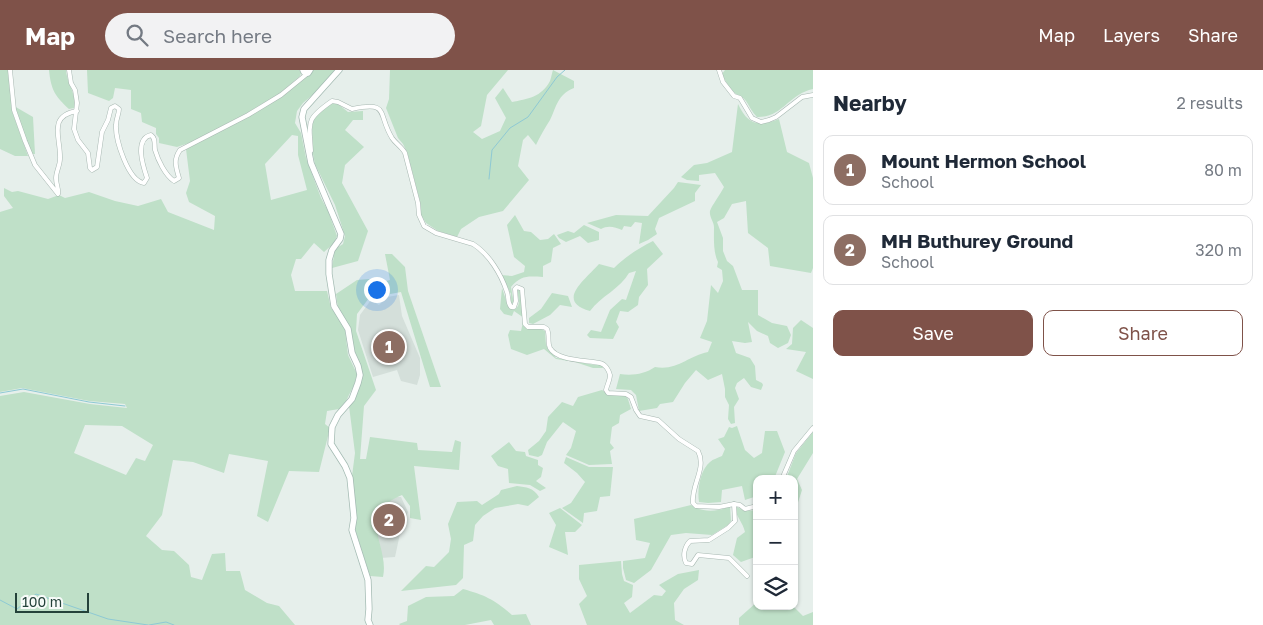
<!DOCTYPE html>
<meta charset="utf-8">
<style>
body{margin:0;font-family:"Golos Text",sans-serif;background:#f2f2f3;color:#1f2937}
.controls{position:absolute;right:15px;bottom:15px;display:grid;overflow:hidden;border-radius:10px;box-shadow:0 1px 4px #0004}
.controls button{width:45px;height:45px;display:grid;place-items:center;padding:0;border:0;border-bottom:1px solid #e0e1e3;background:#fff;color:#1f2937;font:25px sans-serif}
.scale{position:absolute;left:15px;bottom:12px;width:74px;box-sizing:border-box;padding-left:5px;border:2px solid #24423a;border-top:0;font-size:14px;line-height:18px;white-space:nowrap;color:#24423a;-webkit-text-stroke:4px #f7fbf9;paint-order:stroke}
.you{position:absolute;left:376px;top:219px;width:18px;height:18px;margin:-12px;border:4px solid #fff;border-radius:50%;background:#1a73e8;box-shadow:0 0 0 8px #1a73e833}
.badge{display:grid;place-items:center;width:32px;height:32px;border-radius:50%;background:#7f5249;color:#fff;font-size:16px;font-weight:700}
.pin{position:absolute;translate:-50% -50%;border:2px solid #fff;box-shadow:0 1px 5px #0006}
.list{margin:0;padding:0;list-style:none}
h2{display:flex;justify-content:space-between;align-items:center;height:65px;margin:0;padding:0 20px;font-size:21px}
h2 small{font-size:16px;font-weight:400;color:#747a83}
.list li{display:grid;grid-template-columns:32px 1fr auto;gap:15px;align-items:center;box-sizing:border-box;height:70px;margin:0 10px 10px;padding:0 10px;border:1px solid #e0e1e3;border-radius:10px}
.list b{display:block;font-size:19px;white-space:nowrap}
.list p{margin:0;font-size:16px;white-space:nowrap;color:#747a83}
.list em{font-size:16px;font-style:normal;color:#747a83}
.actions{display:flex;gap:10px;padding:15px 20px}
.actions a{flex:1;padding:11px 0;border:1px solid #7f5249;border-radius:10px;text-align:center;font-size:18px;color:#7f5249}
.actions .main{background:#7f5249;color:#fff}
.icon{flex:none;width:28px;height:28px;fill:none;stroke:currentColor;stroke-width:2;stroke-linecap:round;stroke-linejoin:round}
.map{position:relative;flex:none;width:813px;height:555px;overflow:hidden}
header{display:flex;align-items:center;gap:30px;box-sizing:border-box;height:70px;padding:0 25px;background:#7f5249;color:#fff}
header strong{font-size:24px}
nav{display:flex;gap:28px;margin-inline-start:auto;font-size:18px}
.search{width:350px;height:45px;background:#f2f2f3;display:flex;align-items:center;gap:12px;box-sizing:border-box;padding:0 18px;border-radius:28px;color:#747a83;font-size:19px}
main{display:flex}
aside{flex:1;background:#fff}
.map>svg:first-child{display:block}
.built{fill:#d4dfda}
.green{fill:#bfe0c8;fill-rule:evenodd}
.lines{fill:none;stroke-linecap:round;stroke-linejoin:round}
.stream{stroke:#8ec9d4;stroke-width:1}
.minor-casing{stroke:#a8b8b2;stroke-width:5}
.secondary-casing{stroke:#a4bbb3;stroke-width:7}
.minor{stroke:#fff;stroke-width:4}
.secondary{stroke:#fff;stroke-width:5.5}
</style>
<header>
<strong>Map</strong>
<div class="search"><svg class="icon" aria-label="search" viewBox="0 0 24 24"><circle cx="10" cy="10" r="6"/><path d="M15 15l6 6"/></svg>Search here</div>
<nav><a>Map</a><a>Layers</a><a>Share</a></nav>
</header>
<main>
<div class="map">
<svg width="813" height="555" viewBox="0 0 813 555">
<rect width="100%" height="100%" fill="#e6efeb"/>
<g class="built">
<path d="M 399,225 L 402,246 L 420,288 L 420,305 L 417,315 L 401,311 L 397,300 L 373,307 L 358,260 L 360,245 L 371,230 L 379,235 L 387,227 Z"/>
<path d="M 389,427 L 401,427 L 408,442 L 401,459 L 395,487 L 380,488 L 372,459 L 377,440 Z"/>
</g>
<g class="green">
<path d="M 0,0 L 8,0 L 12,41 L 28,86 L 15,86 L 0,79 Z"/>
<path d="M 49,0 L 66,0 C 67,14 77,24 74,38 L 69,39 C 55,26 51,20 49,0 Z"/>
<path d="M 87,0 L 299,0 L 301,3 L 300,6 L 279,24 L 247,43 L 192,72 L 177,77 L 159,73 L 159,68 L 156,64 L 156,58 L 142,52 L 141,43 L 131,39 L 131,20 L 115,18 L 113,28 L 109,31 L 88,23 Z"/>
<path d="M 312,0 L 338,0 L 330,10 L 303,33 L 297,41 L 295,53 L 301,63 L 306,88 L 321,128 L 328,141 L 337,166 L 334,173 L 324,182 L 314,173 L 301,189 L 296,189 L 291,205 L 295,221 L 327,221 L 331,238 L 342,251 L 345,260 L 348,285 L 357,304 L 354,315 L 346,331 L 339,339 L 327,341 L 325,354 L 330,358 L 319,402 L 289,401 L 268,452 L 257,446 L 268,391 L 229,384 L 224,403 L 193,392 L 173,390 L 162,445 L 146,466 L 162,480 L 174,481 L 189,495 L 191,507 L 202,510 L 212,484 L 225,483 L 226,501 L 240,501 L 245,520 L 267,533 L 279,536 L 295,555 L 0,555 L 0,326 L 24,322 L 90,334 L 127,338 L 125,334 L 89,331 L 22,318 L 0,322 L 0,142 L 13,138 L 4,126 L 4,118 L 12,122 L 18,121 L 48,129 L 59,125 L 65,128 L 89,122 L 115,131 L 138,136 L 161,129 L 168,142 L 214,160 L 215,146 L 189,132 L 186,123 L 190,111 L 186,79 L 213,63 L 249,46 ZM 292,65 L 298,66 L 298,85 L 307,120 L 271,130 L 265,94 ZM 85,355 L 122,356 L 153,375 L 145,391 L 136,388 L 126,405 L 74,383 Z"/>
<path d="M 390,0 L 508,0 L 487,25 L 481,56 L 473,62 L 482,69 L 500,61 L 506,48 L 495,28 L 503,18 L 512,32 C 527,29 542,27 550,11 C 551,8 552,3 553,0 L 574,11 L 574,18 C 557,25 557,36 550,50 C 545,58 540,66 536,75 L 528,65 L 523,70 L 518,96 L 529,110 L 503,141 L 479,147 L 461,159 L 457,167 L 438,161 L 426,153 L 421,145 L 420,131 L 407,82 L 403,74 L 398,68 L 386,38 L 389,29 Z"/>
<path d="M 725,0 L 813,0 L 813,19 C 789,24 782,48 757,47 C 752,42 750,37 746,31 C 743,27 740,26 736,24 C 730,19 725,11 722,4 Z"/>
<path d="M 333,33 L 338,34 L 348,42 L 363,41 L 363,50 L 353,50 L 345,60 L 364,77 L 345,95 L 342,113 L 368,161 L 358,191 L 332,198 L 335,179 L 343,174 L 345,166 L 335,135 L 315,94 L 313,84 L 312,54 L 315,46 L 321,40 Z"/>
<path d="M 738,34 C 748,55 758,57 779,49 L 787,82 L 809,93 L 813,108 L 813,198 L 811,203 L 770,196 L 768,178 L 748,163 L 746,131 L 732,134 L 724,148 L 717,152 L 723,168 L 723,181 L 727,191 L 733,196 L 742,220 L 758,220 L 758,245 L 772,253 L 787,256 L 791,265 L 788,273 L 778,278 L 770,273 L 768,266 L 757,261 L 748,252 L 752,272 L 745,273 L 732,271 L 736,283 L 750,288 L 755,296 L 756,310 L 762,313 L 763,315 L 761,320 L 751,317 L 744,308 L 737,313 L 735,318 L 739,329 L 734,337 L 735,353 L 731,354 L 728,349 L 729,335 L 725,327 L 725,319 L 722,304 L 708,310 L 696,300 L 685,313 L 673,332 L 660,334 L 657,338 L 639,341 L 636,325 L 631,320 L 616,319 L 620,304 C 632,306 645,304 655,297 C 677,301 688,286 708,282 L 712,272 L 700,268 L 707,251 L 711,215 L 718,223 L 723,211 L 722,200 L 717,197 L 718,192 C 713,182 714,168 714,157 C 714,152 709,147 710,141 C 712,135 720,125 724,117 L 715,103 L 699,105 L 699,111 L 687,110 L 681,107 L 694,95 L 707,93 L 732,82 Z"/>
<path d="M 14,36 L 33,47 L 35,84 L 32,84 Z"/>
<path d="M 678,112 L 701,115 L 695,123 L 695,131 L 659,148 L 655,159 L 657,164 L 648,170 L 639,174 L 642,153 L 635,152 L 631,157 L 624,156 L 622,160 C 615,157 608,155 601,159 L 587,153 L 616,145 L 648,146 L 674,118 Z"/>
<path d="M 515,145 L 524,161 L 531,162 L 540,170 L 548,169 L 554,164 L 561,174 L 553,178 L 551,192 L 543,196 L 543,207 C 528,206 521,205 511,217 L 514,234 L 511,233 L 511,224 L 501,205 L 512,206 L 524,202 L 525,196 L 514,187 L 507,155 Z"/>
<path d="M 584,155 L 599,162 L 599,170 L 588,173 L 580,166 L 566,172 L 559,168 L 557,165 L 568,161 L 574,163 Z"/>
<path d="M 653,171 L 663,184 L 647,199 L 648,215 L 639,227 L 638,235 L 628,242 L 620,241 L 616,252 L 619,257 L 613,269 L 590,268 L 587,265 L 591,260 L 601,262 L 610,240 L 622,229 L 626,230 L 636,201 L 629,203 C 620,219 601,226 590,241 C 555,231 585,210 599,194 L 614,198 C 625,187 639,178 653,171 Z"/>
<path d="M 385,184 L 392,184 L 405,197 L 408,221 L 441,317 L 430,317 L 401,222 L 369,228 L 357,244 L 356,261 L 376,320 L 364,336 L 360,389 L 366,389 L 370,367 L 417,373 L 418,380 L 452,382 L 455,370 L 461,372 L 459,400 L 414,396 L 421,450 L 410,448 L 410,436 L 402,425 C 354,445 390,475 383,507 L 370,506 L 355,459 L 356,449 L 352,406 L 355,383 L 349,336 L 360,313 L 355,285 L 338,238 L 336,224 L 357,210 L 369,209 L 379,213 L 390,210 Z"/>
<path d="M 502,218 L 508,236 L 513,240 C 522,237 518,227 517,220 L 521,220 L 524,248 L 514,241 L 512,246 L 504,244 L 500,239 Z"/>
<path d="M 552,223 L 568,226 L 572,237 L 560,235 L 550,245 L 533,254 L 529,253 L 529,248 L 541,239 Z"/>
<path d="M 801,250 L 813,258 L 813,309 L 796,301 L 806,282 L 786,279 L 792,274 L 793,258 Z"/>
<path d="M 523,252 L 528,258 L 541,259 L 545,261 L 546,275 L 556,288 C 572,289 586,295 601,295 L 603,298 L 593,298 L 575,292 L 556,289 L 544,279 L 527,285 L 511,279 L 508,265 L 510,260 L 521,261 Z"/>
<path d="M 602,320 L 608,324 L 625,325 L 628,329 L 631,339 L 620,345 L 619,353 L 612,357 L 610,373 L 614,378 L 610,381 L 612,394 L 589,395 L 566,385 L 571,378 L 576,361 L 563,352 L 547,372 L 542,385 L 538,387 L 529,385 L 528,380 L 539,371 L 546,361 L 548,347 L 562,332 L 573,336 L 578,327 Z"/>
<path d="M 737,356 L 745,380 L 754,388 L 762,383 L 765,361 L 777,361 L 785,382 L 774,409 L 757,409 L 757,426 L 745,430 L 742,416 L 722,420 L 721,432 L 708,433 L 699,432 C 697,420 700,400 710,392 C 713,389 718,388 722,386 L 725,379 L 718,369 L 724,367 L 729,357 L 732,358 Z"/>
<path d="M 813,362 L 813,383 L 797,409 L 802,420 L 794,445 L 794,409 L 786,409 L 796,383 Z"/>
<path d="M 509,372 L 516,381 L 525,382 L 526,386 L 538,390 L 538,395 L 543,398 L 541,407 L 536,411 L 546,418 L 540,421 L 530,415 L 509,413 L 508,399 L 498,396 L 491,386 Z"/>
<path d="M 566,387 L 589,397 L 613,397 L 610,426 L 600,427 L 597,441 L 584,443 L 583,453 L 562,438 L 571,433 L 585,412 L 577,403 L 564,393 Z"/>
<path d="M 517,416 C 526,417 534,418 539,427 L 528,436 L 518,434 L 495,438 L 483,446 L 475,455 L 473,471 L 464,475 L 463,508 L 456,515 L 401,521 L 426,496 L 434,497 L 449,482 L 451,469 L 448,454 L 457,432 L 477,431 L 482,435 L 499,424 L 501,420 Z"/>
<path d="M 691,435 C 703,443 718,442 730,436 L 731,451 L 728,455 L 712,465 L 686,463 L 671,465 L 651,500 L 634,513 L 626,510 L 623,498 L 623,491 L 645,488 L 650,473 L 636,470 L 634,449 Z"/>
<path d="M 735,436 L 745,441 L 757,440 L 757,484 L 755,487 L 741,492 L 733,485 L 737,468 L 745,462 C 743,452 735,446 735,436 Z"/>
<path d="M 560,438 L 582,455 L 575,462 L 565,462 L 568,485 L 549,477 L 556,455 L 549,443 Z"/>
<path d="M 621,491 L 622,504 L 624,511 L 633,515 L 632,527 L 624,533 L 630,543 L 654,525 L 662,526 L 666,521 L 659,515 L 678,504 L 699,500 L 698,510 L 684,519 L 674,533 L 675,550 L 684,555 L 587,555 L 579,534 L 587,526 L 579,509 L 579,495 Z"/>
<path d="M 463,519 C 485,525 495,530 512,545 L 526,544 L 531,555 L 494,555 L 491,550 L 465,555 L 400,555 L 399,554 L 407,551 L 408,536 L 426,527 L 454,526 Z"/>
<path d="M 757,532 L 757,536 L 793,536 L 803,546 L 813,542 L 813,555 L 739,555 L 739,548 Z"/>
</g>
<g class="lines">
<g class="stream">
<path d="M 489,109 L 492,80 L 510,58 L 528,47 L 557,7 L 565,0"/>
<path d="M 0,323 L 23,319 L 89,332 L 125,336"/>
<path d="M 0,530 L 17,539 L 36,524 L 108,549 L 148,555"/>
<path d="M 149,555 L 166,552 L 174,555"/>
</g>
<g class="minor-casing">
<g id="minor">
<path d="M 10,0 L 14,40 L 25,71 L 35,95 L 58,124 C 59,118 56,115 56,108 C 56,102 60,95 60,89 C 61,68 47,46 77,41"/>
<path d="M 69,0 L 71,13 L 75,20 L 77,33 L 74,59 L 78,70 L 88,83 L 90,98 L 92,100 L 97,97 L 102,62 L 108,50 L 111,38 L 115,36 L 119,39 C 119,44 116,49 116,55 C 115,69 128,111 144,113 L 147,108 C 143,96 134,69 151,65 C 156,69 154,73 155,80 C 158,90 165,105 174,111 L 179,108 C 176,97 173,90 180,80 L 248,45 L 281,25 L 308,3"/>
<path d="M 719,0 L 723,12 L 734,26 L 740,28 L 752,48 L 761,52 L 769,50 L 776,47 L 802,27 L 813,25"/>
<path d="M 311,81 C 309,51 306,49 332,31 L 338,32 L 352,39 C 390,31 377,43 392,68 C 396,74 402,77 405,83 L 418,133 L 419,145 L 424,156 L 436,163 L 473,174 C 489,184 501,204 507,222 C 509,227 507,232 511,237 L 514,237 L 516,231 L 515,219 L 517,217 L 522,219 L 525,254 L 528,257 L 544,257 L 547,259 C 550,265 547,272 550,278 C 557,291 587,290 600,293 C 605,294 609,300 610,305 C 610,310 607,315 606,320 L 608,323 L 626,324 L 631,327 L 636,340 L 640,346 L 658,350 L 679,369 L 698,381 C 707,398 691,415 693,433 L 696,436 L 719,437 L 734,434 L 735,451 L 728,458 L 709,470 L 690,471 C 685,476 682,485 686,493 L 692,494 L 698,485 L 729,488 L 747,506"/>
<path d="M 782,409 L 794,381 L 813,358"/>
<path d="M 734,434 L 740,435 L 745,439 L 757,436"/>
</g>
</g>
<g class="secondary-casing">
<g id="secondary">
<path d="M 303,0 L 304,2 L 308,3 L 310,0"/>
<path d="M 339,0 L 304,39 L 302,47 L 311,93 L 341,164 L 340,169 L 332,180 L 329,190 L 329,204 L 334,236 L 348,259 L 352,283 L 358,296 L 360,305 L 358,313 L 352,329 L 338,345 L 332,357 L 331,374 L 345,396 L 350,408 L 354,448 L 352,460 L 368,510 L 369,539 L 368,550 L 370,555"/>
</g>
</g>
<use href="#minor" class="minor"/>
<use href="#secondary" class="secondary"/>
</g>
</svg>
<div class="controls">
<button>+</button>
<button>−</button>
<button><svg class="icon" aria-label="layers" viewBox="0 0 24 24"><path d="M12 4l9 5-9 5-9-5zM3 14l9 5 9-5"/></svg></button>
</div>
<div class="scale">100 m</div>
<div class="you"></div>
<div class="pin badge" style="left:389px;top:277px;background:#8d6e63">1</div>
<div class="pin badge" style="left:389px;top:450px;background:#8d6e63">2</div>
</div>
<aside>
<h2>Nearby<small>2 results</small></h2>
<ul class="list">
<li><span class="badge" style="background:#8d6e63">1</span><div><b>Mount Hermon School</b><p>School</p></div><em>80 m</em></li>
<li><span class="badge" style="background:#8d6e63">2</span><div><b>MH Buthurey Ground</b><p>School</p></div><em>320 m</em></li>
</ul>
<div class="actions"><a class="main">Save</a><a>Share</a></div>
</aside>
</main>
